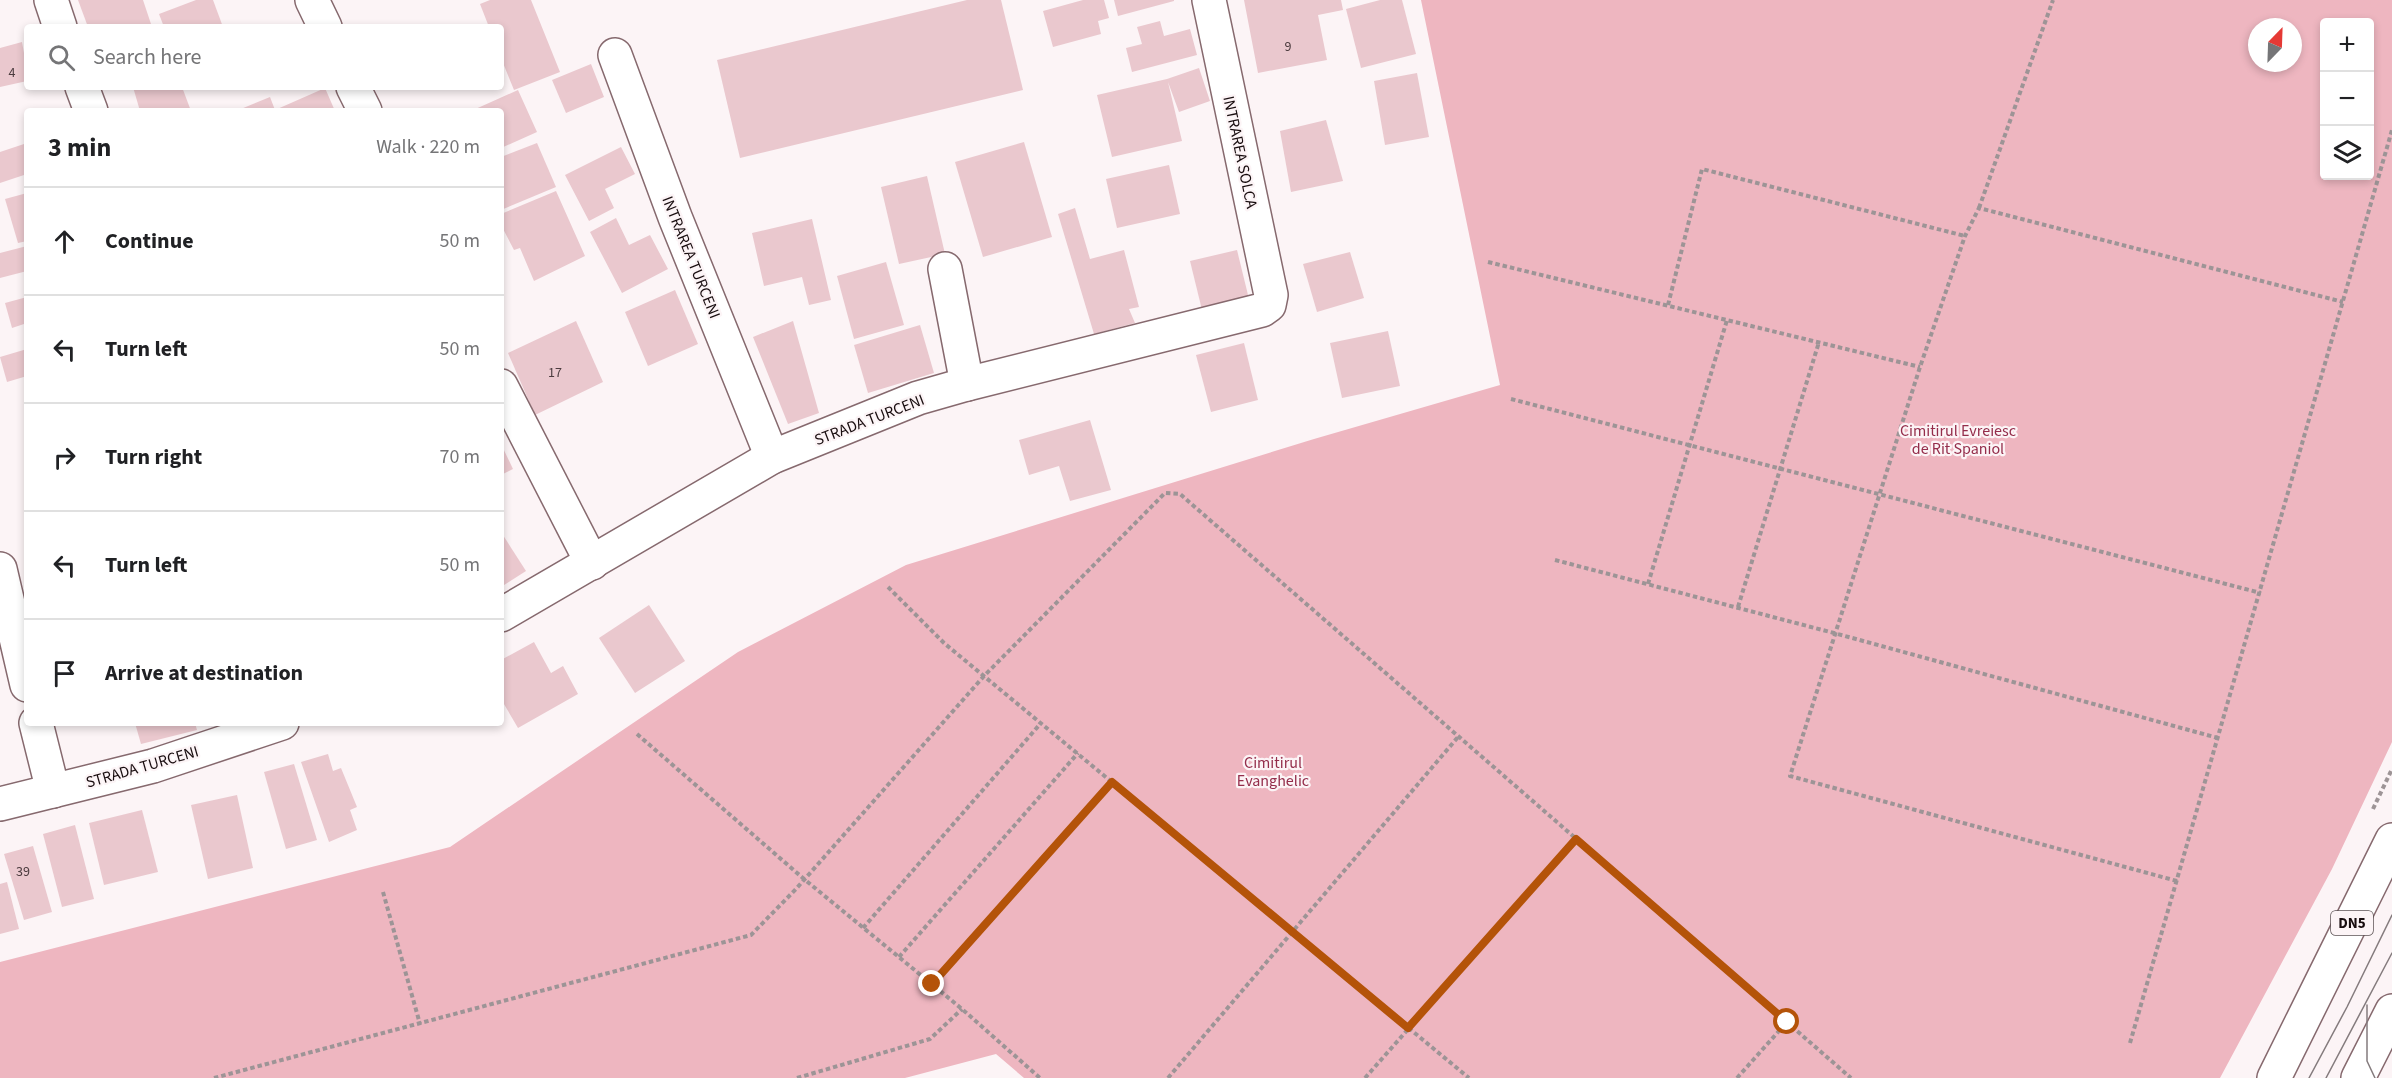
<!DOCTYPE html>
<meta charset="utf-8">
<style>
body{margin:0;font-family:"Source Sans 3",sans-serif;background:#f2f2f2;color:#202124}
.controls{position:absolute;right:18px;top:18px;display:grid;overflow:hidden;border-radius:6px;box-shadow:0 3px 9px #0003}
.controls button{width:54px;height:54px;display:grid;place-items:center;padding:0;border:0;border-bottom:2px solid #e0e0e0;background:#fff;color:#202124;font:30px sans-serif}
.compass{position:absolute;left:2248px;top:18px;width:54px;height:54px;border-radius:50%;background:#fff;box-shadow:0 3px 9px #0003;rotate:23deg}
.stop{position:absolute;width:18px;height:18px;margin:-14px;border:4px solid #b45309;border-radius:50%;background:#fff}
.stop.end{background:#b45309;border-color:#fff;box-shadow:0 2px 6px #0008}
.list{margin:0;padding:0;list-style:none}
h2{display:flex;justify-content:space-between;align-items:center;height:78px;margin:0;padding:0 24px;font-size:26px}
h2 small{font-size:20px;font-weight:400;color:#757577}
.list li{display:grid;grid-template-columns:39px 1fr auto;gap:18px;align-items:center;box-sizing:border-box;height:108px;padding:0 24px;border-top:2px solid #e0e0e0}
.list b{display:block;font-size:22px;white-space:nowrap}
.list em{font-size:20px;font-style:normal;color:#757577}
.icon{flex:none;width:33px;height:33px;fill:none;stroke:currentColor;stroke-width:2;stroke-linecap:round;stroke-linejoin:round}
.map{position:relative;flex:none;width:2392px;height:1078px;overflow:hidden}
.search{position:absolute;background:#fff;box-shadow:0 3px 9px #0003;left:24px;top:24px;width:480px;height:66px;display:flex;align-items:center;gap:15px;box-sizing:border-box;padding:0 21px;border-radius:6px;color:#757577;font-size:22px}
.panel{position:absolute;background:#fff;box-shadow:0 3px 9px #0003;left:24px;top:108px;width:480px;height:618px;border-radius:6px}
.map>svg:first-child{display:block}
.green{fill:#eeb6c0;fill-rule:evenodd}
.building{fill:#eac8ce}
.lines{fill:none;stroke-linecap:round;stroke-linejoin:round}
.minor-casing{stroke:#86696e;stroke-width:36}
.major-casing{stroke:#86696e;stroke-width:36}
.path{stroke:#9d9496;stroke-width:4;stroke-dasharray:4.5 3;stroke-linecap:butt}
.minor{stroke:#fff;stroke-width:33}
.major{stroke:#fff;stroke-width:33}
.tram{stroke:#847b7d;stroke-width:1.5}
.route{stroke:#b45309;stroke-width:8}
.labels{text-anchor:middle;stroke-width:4.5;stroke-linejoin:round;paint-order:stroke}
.number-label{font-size:14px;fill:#4c3c3f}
.shield{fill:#fcf4f6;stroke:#5c5254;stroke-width:1.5}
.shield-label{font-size:15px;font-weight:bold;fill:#180d0f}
.street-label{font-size:16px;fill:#180d0f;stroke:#fcf4f6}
.park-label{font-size:16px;fill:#942d4b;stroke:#fcf4f6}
</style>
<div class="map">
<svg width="2392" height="1078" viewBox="0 0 2392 1078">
<rect width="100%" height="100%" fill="#fcf4f6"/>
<path class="green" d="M 1421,0 L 2392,0 L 2392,742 L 2332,869 L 2220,1078 L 1024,1078 L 996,1054 L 905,1078 L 0,1078 L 0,962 L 450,847 L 738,652 L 906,565 L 1314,439 L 1500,385 ZM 2324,22 L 2370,22 L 2370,176 L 2324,176 ZM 2257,27 L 2293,27 L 2293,63 L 2257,63 Z"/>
<g class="building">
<path d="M 78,0 L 143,0 L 152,27 L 88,27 Z"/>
<path d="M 196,0 L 213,0 L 223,27 L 164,27 L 159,14 Z"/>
<path d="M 490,0 L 531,0 L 560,72 L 514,90 L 501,58 L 501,27 L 489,27 L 480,4 Z"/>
<path d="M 967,0 L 1001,0 L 1023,90 L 740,158 L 717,60 Z"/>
<path d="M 1083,0 L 1104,0 L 1109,18 L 1098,21 L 1101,34 L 1053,47 L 1043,11 Z"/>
<path d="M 1114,0 L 1174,0 L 1174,1 L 1118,16 Z"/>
<path d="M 1244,0 L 1341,0 L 1343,10 L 1318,15 L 1327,60 L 1258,73 Z"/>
<path d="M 1380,0 L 1402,0 L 1416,54 L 1361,68 L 1346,9 Z"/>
<path d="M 1160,21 L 1164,36 L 1190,29 L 1197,55 L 1132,72 L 1126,48 L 1142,44 L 1137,27 Z"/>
<path d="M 22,42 L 24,53 L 27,52 L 27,81 L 0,87 L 0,48 Z"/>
<path d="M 591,64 L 604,97 L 566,113 L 552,80 Z"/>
<path d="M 1199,68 L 1210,101 L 1179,112 L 1168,82 L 1182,141 L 1112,157 L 1097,95 L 1167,79 Z"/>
<path d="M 1417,73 L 1429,137 L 1385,145 L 1374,81 Z"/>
<path d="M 133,87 L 182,87 L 191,111 L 140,111 Z"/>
<path d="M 325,88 L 335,111 L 236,111 L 270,97 L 275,110 Z"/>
<path d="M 518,90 L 537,132 L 501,148 L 501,111 L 471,111 Z"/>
<path d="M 1326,120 L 1343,181 L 1291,192 L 1280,131 Z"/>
<path d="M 1024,142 L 1052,237 L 983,257 L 955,162 Z"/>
<path d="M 27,143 L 27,174 L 0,183 L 0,152 Z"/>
<path d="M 537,143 L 556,187 L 501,210 L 501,157 Z"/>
<path d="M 621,147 L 635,174 L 605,189 L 614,208 L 589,221 L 565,175 Z"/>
<path d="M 1169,165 L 1180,214 L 1117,228 L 1106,179 Z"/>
<path d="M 927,176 L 945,254 L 899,264 L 881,187 Z"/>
<path d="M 556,191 L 585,256 L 534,281 L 520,248 L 514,250 L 501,225 L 501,214 Z"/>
<path d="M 27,193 L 27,241 L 18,243 L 5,199 Z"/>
<path d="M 1075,208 L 1090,259 L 1124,250 L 1139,307 L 1129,309 L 1135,323 L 1094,334 L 1058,214 Z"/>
<path d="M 616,218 L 629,245 L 650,235 L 668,269 L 622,293 L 590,232 Z"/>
<path d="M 812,219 L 831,300 L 809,305 L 802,277 L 764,286 L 752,233 Z"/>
<path d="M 27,246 L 27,271 L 0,278 L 0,253 Z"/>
<path d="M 1237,250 L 1249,299 L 1202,310 L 1190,261 Z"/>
<path d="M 1350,252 L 1364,298 L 1317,312 L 1303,264 Z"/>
<path d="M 886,262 L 904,325 L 854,339 L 837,276 Z"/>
<path d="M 675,290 L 698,344 L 648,366 L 625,312 Z"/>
<path d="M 27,297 L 27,323 L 12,328 L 5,303 Z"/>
<path d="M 576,321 L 603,382 L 535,415 L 508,353 Z"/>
<path d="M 793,321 L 819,413 L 788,424 L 753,337 Z"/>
<path d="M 920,325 L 934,373 L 868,393 L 854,345 Z"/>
<path d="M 1388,331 L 1400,386 L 1342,398 L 1330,343 Z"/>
<path d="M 1244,343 L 1258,400 L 1211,412 L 1196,355 Z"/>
<path d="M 27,349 L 27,376 L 7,382 L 0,357 Z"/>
<path d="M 1090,420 L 1111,490 L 1070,501 L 1059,466 L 1029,475 L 1019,440 Z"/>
<path d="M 501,444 L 513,469 L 501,475 Z"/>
<path d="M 501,532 L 526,571 L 501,587 Z"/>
<path d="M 649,605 L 685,661 L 635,693 L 599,638 Z"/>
<path d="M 534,642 L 551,673 L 563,666 L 578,694 L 518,728 L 501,699 L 501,660 Z"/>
<path d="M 135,723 L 195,723 L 197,730 L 141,744 Z"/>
<path d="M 328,754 L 333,771 L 341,768 L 357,807 L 350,810 L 357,830 L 329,842 L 301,762 Z"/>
<path d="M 294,764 L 317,840 L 286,849 L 264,772 Z"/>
<path d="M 237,795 L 253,868 L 208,879 L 191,805 Z"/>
<path d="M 142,810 L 158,872 L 104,885 L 89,823 Z"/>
<path d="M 75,825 L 94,899 L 62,907 L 43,834 Z"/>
<path d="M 33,846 L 52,912 L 24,920 L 4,854 Z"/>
<path d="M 7,882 L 19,929 L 0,934 L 0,884 Z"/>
</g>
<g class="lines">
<g class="minor-casing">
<g id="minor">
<path d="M 51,0 L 60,27"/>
<path d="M 312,0 L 325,27"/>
<path d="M 615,55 L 675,217 L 772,457"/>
<path d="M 82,87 L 91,111"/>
<path d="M 353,87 L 365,111"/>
<path d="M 945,269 L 967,384"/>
<path d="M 501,386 L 592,563"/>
<path d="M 0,569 L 27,685"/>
<path d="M 501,615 L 772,457 L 918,398 L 967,384 L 1262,310 L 1269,305 L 1271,295 L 1209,0"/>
<path d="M 36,723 L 53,791"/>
<path d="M 0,804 L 153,766 L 282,723"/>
</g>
</g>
<g class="major-casing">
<g id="major">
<path d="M 2274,1078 L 2392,840"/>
<path d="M 2358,1078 L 2392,1011"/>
</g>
</g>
<g class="path">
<path d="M 1979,208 L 2053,0"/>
<path d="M 1488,262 L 1920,367"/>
<path d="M 1668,305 L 1702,169 L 1965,236"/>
<path d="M 1511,399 L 2261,593"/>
<path d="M 1555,560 L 1834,633 L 2218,738"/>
<path d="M 1648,584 L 1727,320"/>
<path d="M 888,587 L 944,643 L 1469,1078"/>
<path d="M 1738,607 L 1819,342"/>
<path d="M 637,734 L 804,879 L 962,1009 L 1040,1078"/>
<path d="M 2373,809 L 2392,769"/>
<path d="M 2177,881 L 1790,776 L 1920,367 L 1965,236 L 1979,208 L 2343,302"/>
<path d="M 383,892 L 420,1024"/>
<path d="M 863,928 L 1041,723"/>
<path d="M 899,957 L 1078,753"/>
<path d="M 932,985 L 1112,782"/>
<path d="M 2130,1043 L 2392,130"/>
<path d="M 214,1078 L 751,935 L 796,889 L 984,676 L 1165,493 L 1180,494 L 1851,1078"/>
<path d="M 797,1078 L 930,1039 L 962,1009"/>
<path d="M 1168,1078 L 1458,737"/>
<path d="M 1365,1078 L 1576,839"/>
<path d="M 1737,1078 L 1787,1022"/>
</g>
<use href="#minor" class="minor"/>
<use href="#major" class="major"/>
<g class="tram">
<path d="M 2367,1005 L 2367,1061 L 2375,1078"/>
<path d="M 2309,1078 L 2347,1007 L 2392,915"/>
<path d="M 2326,1078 L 2392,953"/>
</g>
</g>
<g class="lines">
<path class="route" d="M 932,984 L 1112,782 L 1408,1028 L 1576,839 L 1787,1022"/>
</g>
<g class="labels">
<g class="number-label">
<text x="1288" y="51">9</text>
<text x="12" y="77">4</text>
<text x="555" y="377">17</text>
<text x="23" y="876">39</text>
</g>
<rect class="shield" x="2331" y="911" width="42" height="24" rx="4.5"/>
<g class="shield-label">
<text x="2352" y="928">DN5</text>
</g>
<g class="street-label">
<text transform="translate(1241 152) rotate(78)" y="6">INTRAREA SOLCA</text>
<text transform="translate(692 257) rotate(68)" y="6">INTRAREA TURCENI</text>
<text transform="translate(869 419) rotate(-21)" y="6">STRADA TURCENI</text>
<text transform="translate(142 766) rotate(-16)" y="6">STRADA TURCENI</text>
</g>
<g class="park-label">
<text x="1958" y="436">Cimitirul Evreiesc<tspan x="1958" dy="18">de Rit Spaniol</tspan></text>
<text x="1273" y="768">Cimitirul<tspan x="1273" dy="18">Evanghelic</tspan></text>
</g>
</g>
</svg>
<div class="controls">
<button>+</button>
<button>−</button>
<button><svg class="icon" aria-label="layers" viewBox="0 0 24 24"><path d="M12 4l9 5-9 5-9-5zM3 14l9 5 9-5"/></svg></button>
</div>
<svg class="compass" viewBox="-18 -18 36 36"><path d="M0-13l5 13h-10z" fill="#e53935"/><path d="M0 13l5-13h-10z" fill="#757577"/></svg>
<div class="stop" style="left:1787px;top:1022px"></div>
<div class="stop end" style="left:932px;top:984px"></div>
<div class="search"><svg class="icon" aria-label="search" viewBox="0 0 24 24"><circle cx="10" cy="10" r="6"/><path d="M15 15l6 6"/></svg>Search here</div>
<section class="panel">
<h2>3 min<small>Walk · 220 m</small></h2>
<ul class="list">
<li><svg class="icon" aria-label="ahead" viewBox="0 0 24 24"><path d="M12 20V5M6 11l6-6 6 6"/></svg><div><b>Continue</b></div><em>50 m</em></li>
<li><svg class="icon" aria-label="left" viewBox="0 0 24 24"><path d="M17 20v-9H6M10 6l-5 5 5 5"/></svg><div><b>Turn left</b></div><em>50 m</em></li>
<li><svg class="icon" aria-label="right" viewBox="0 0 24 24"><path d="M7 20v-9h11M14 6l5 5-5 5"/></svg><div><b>Turn right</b></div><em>70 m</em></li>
<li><svg class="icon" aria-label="left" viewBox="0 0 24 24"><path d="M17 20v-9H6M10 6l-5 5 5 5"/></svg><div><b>Turn left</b></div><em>50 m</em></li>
<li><svg class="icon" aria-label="arrive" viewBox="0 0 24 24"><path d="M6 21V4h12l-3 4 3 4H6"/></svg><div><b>Arrive at destination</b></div></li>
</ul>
</section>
</div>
